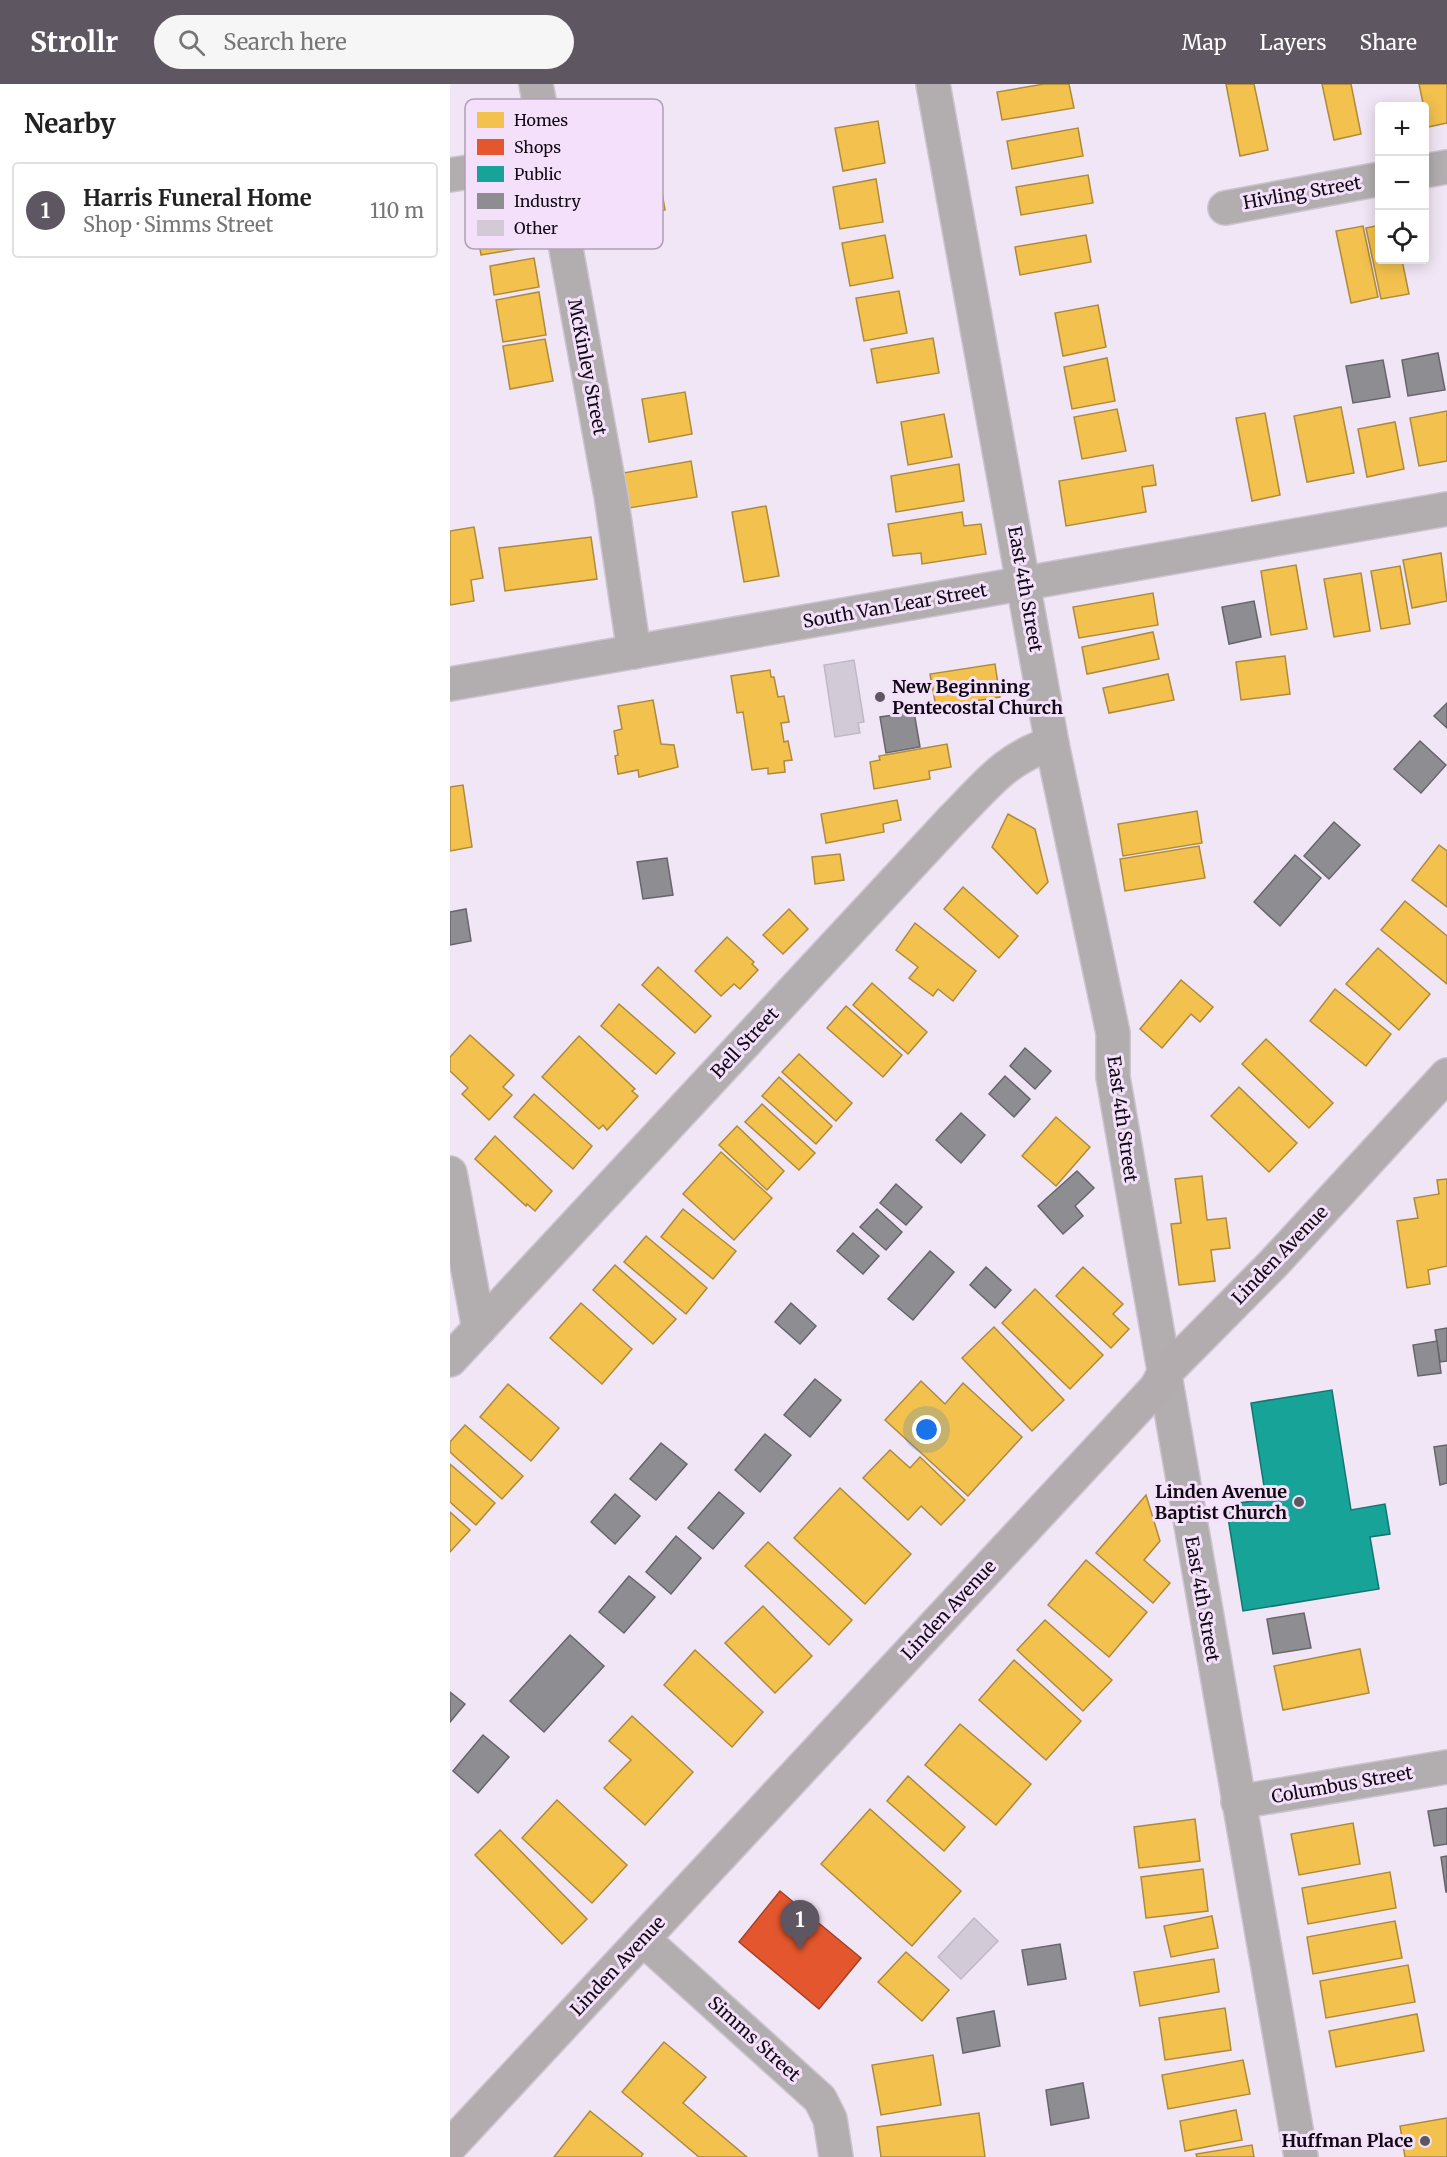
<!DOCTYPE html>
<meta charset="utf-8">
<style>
body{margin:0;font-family:Merriweather,serif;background:#f6f6f6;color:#222}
.controls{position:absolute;right:18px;top:18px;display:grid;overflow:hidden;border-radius:6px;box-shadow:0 3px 15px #0003}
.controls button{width:54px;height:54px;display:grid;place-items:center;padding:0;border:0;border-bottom:2px solid #e0e0e0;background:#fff;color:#222;font:30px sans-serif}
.you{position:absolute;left:477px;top:1346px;width:21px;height:21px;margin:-15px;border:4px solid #fff;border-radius:50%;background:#1a73e8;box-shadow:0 0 0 9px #1a73e833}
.badge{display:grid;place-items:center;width:39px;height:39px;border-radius:50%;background:#5e5661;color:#fff;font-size:20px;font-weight:700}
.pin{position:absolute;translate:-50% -50px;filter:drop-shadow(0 2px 3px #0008)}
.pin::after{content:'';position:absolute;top:32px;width:21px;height:18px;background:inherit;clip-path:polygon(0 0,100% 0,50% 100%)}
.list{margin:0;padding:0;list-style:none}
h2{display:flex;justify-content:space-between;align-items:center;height:78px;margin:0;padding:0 24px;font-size:26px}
h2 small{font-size:20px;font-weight:400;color:#767676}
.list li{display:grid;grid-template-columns:39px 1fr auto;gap:18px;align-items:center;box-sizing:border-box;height:96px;margin:0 12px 12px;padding:0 12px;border:2px solid #e0e0e0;border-radius:6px}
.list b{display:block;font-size:22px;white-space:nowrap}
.list p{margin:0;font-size:20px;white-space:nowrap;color:#767676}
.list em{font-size:20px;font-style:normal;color:#767676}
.icon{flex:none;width:33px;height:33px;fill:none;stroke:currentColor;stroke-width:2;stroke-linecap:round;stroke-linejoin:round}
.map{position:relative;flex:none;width:997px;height:2073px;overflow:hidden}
header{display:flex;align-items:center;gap:36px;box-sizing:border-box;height:84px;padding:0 30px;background:#5e5661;color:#fff}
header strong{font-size:28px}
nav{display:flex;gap:33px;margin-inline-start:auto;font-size:21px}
.search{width:420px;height:54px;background:#f6f6f6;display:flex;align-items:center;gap:15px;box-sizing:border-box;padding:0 21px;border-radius:33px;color:#767676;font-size:22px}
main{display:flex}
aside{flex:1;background:#fff}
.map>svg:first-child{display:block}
.homes{fill:#f2c14e;stroke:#ae8a3c;stroke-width:1.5}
.shops{fill:#e4572e;stroke:#a44026;stroke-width:1.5}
.public{fill:#17a398;stroke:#157570;stroke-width:1.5}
.industry{fill:#8d8d92;stroke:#67656c;stroke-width:1.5}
.building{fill:#d2cad7;stroke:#bfb8c5;stroke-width:1.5}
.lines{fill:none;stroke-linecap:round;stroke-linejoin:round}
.street-casing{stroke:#ccc4cf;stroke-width:36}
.secondary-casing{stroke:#ccc4cf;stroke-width:36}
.street{stroke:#b2adae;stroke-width:33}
.secondary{stroke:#b3acae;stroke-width:33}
.poi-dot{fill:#5e5661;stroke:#f4e0fb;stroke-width:2}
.labels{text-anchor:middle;stroke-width:6;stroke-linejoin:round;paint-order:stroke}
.street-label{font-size:18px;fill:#0f0912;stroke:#f4e0fb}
.poi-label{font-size:18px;font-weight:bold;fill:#0f0912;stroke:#f4e0fb;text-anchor:end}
.key{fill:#f4e0fb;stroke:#afa0b5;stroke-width:1.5}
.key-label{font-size:16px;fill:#0f0912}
</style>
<header>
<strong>Strollr</strong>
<div class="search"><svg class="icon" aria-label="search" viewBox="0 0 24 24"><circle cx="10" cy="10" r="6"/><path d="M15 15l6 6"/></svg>Search here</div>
<nav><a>Map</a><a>Layers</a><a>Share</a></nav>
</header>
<main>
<aside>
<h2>Nearby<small></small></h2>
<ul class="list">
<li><span class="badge">1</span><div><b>Harris Funeral Home</b><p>Shop · Simms Street</p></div><em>110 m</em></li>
</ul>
</aside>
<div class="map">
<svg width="997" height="2073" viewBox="0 0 997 2073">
<rect width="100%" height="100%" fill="#f1e6f5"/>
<g class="homes">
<path d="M 594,0 L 619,0 L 624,24 L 552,36 L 547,8 Z"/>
<path d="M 776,0 L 804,0 L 818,66 L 790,72 Z"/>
<path d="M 872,0 L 901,0 L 911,50 L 884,56 Z"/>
<path d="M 969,0 L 997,0 L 997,39 L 978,43 Z"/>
<path d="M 428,37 L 435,79 L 393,87 L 385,44 Z"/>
<path d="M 628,44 L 633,72 L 562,85 L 557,57 Z"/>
<path d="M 638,91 L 643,119 L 571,131 L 566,103 Z"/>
<path d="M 426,95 L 433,138 L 390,145 L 383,103 Z"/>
<path d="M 211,103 L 215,126 L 142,138 L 139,114 Z"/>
<path d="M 70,135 L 74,164 L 31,171 L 26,142 Z"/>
<path d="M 930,141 L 930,176 L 952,176 L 959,210 L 931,215 L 916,144 Z"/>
<path d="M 913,142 L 928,213 L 901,219 L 886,147 Z"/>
<path d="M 435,151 L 443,194 L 400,202 L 392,159 Z"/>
<path d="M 636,151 L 641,178 L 570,191 L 565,163 Z"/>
<path d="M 84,174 L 89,203 L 44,211 L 40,182 Z"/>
<path d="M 449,207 L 457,249 L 414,257 L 406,214 Z"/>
<path d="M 89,208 L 96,251 L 53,258 L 46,216 Z"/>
<path d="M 648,221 L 656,263 L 613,272 L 605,229 Z"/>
<path d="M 483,254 L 489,289 L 427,299 L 421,265 Z"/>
<path d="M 95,255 L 103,297 L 60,305 L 53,262 Z"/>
<path d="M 657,274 L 665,317 L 622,325 L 614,283 Z"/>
<path d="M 235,308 L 242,350 L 199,358 L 192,315 Z"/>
<path d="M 891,323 L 904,389 L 857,398 L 844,332 Z"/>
<path d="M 667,325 L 676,367 L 632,375 L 624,333 Z"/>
<path d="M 997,327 L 997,377 L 969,382 L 960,334 Z"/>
<path d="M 815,329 L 830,411 L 802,417 L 786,334 Z"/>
<path d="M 494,330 L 502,373 L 458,381 L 451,338 Z"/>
<path d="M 945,338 L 954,385 L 917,393 L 908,345 Z"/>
<path d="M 241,377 L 247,413 L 179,424 L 173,389 Z"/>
<path d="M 509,380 L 514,417 L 446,428 L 441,392 Z"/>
<path d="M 703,381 L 706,401 L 692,403 L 696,428 L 616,442 L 609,397 Z"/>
<path d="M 316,422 L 329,492 L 294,498 L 282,428 Z"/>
<path d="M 512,428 L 514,442 L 531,440 L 536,470 L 472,480 L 471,469 L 443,472 L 438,440 Z"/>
<path d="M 24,443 L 33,494 L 21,496 L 24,517 L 0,521 L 0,447 Z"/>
<path d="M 141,453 L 147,495 L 55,507 L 49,464 Z"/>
<path d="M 991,469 L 997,517 L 962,524 L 953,476 Z"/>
<path d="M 846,481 L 857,545 L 821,551 L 811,487 Z"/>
<path d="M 950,482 L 960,540 L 931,545 L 921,487 Z"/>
<path d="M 911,489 L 920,547 L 884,553 L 874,495 Z"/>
<path d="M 703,509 L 708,541 L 629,554 L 623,523 Z"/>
<path d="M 703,548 L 709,575 L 637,590 L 632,563 Z"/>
<path d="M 835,572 L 840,610 L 791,616 L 786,578 Z"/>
<path d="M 545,580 L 550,613 L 486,623 L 480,590 Z"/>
<path d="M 320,586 L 321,593 L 324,593 L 328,613 L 334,612 L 339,638 L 331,639 L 334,658 L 338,657 L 342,676 L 334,677 L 335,688 L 318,690 L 318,684 L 302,686 L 293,628 L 287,629 L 281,592 Z"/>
<path d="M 718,590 L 724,616 L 659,629 L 653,604 Z"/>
<path d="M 203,616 L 211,660 L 224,661 L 228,683 L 189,693 L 188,686 L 168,690 L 165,672 L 168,671 L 164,647 L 172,645 L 168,622 Z"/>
<path d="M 497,660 L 501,683 L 479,687 L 480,695 L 424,705 L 420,678 L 430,676 L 429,672 Z"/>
<path d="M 13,701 L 22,763 L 0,767 L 0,703 Z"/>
<path d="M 447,716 L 451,736 L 433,740 L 434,748 L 376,759 L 371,730 Z"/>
<path d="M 747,727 L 752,759 L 673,772 L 668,740 Z"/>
<path d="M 558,730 L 585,745 L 598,798 L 587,810 L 542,763 Z"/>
<path d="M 989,761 L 997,767 L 997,823 L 962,796 Z"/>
<path d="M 749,762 L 755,794 L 675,807 L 670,775 Z"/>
<path d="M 390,770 L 394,796 L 365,800 L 362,773 Z"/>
<path d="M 513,803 L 568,852 L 549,874 L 494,825 Z"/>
<path d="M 955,817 L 997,852 L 997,900 L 931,846 Z"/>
<path d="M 339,825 L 358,845 L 333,870 L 313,851 Z"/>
<path d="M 465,839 L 526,887 L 503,917 L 488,905 L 483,912 L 459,894 L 468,883 L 446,866 Z"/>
<path d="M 277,853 L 304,878 L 302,880 L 308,886 L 290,905 L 284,900 L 271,912 L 245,887 Z"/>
<path d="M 928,864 L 980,910 L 949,946 L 896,900 Z"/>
<path d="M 208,883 L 261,932 L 245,949 L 192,901 Z"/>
<path d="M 731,896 L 763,923 L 750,938 L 741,930 L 712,964 L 690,945 Z"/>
<path d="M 422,899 L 477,948 L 458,970 L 403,921 Z"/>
<path d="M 885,905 L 941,950 L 916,982 L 860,937 Z"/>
<path d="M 169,920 L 225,969 L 206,990 L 151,942 Z"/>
<path d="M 396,922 L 452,971 L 433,993 L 377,944 Z"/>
<path d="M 20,951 L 64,991 L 53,1003 L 62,1011 L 39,1036 L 12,1010 L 18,1004 L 0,987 L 0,973 Z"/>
<path d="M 129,952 L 185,1005 L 182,1007 L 188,1012 L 157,1046 L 153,1041 L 149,1045 L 92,993 Z"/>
<path d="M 816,955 L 883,1019 L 859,1044 L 792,980 Z"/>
<path d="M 349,970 L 402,1019 L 386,1037 L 332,988 Z"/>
<path d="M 329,993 L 382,1042 L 366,1060 L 312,1012 Z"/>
<path d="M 789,1003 L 847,1059 L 819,1088 L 761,1032 Z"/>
<path d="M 84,1010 L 142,1062 L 123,1085 L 64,1033 Z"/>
<path d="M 312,1020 L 365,1069 L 349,1086 L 295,1038 Z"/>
<path d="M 606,1033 L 640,1063 L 606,1102 L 572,1072 Z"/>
<path d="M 287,1042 L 334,1087 L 317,1106 L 269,1061 Z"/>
<path d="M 45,1052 L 102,1107 L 85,1127 L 77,1120 L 76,1122 L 25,1075 Z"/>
<path d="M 271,1068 L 322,1114 L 284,1156 L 233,1110 Z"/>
<path d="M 752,1092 L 757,1136 L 776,1134 L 780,1164 L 761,1166 L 765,1197 L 729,1201 L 721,1140 L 731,1139 L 725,1095 Z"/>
<path d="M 997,1095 L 997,1182 L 978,1186 L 980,1200 L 957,1204 L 947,1137 L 968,1134 L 964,1114 L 989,1110 L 987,1096 Z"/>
<path d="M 233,1125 L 286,1167 L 263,1195 L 211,1153 Z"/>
<path d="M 196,1152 L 257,1204 L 236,1230 L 174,1178 Z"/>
<path d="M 165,1181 L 226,1235 L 203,1260 L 143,1206 Z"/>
<path d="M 633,1183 L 673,1220 L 663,1230 L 679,1245 L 661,1264 L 606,1212 Z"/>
<path d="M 585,1205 L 653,1271 L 620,1305 L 552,1239 Z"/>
<path d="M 131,1219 L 182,1265 L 152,1300 L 100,1254 Z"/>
<path d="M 544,1243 L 614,1316 L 582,1347 L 512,1274 Z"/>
<path d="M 471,1297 L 495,1320 L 513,1299 L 572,1353 L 518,1412 L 435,1336 Z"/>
<path d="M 58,1300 L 109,1344 L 81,1377 L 30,1333 Z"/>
<path d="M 15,1341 L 73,1392 L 52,1415 L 0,1368 L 0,1358 Z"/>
<path d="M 440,1366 L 460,1384 L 470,1373 L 515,1416 L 491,1441 L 471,1422 L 458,1436 L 413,1394 Z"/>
<path d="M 0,1380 L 45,1419 L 26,1441 L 0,1418 Z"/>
<path d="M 390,1404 L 461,1470 L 415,1520 L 344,1454 Z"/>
<path d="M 696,1411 L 710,1457 L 694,1476 L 720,1499 L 703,1519 L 646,1469 Z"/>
<path d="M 0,1428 L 20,1446 L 0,1468 Z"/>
<path d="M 318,1458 L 402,1536 L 379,1561 L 295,1482 Z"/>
<path d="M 636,1476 L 697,1528 L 659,1573 L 598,1521 Z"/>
<path d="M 313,1522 L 362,1572 L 325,1609 L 275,1559 Z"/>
<path d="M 595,1536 L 662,1596 L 633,1627 L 567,1566 Z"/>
<path d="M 910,1565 L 919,1609 L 833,1626 L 824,1582 Z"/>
<path d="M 245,1566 L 313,1628 L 282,1663 L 214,1601 Z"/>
<path d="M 564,1576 L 631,1637 L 596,1676 L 529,1616 Z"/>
<path d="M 182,1632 L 243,1688 L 195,1741 L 154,1704 L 181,1676 L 159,1657 Z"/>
<path d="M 510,1640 L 581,1700 L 546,1741 L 475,1681 Z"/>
<path d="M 458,1692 L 515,1743 L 494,1767 L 437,1717 Z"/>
<path d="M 107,1716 L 177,1781 L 142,1819 L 72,1754 Z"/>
<path d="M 420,1725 L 511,1807 L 462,1862 L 371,1780 Z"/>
<path d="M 745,1735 L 750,1777 L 689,1784 L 684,1743 Z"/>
<path d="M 903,1739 L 910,1780 L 849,1791 L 841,1750 Z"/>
<path d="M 50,1746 L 137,1835 L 112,1860 L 25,1771 Z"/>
<path d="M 753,1785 L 758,1827 L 696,1834 L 691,1793 Z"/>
<path d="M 940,1788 L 946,1824 L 858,1840 L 852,1804 Z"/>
<path d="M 762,1832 L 768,1864 L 721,1873 L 714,1842 Z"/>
<path d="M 945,1837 L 952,1874 L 863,1890 L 857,1853 Z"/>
<path d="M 456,1868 L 499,1906 L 472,1937 L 428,1898 Z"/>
<path d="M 764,1875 L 769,1908 L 690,1922 L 684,1888 Z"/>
<path d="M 958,1881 L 965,1918 L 876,1934 L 870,1897 Z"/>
<path d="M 775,1924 L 781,1966 L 715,1976 L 709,1934 Z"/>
<path d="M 967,1930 L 974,1967 L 886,1983 L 879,1947 Z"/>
<path d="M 214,1958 L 256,1993 L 233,2019 L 297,2073 L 249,2073 L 172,2008 Z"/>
<path d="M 483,1971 L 491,2021 L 431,2031 L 422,1981 Z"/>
<path d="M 793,1976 L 800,2010 L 718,2025 L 712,1991 Z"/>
<path d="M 786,2026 L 792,2056 L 735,2067 L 730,2037 Z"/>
<path d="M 140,2027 L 193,2070 L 191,2073 L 104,2073 Z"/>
<path d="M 529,2029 L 535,2073 L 431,2073 L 427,2043 Z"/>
<path d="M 997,2034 L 997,2073 L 955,2073 L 950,2042 Z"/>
<path d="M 802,2061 L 804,2073 L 747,2073 L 746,2070 Z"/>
</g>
<path class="shops" d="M 330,1807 L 411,1874 L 369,1925 L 289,1858 Z"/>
<path class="public" d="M 882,1306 L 901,1426 L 935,1420 L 940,1450 L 920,1453 L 929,1505 L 793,1527 L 776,1421 L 816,1415 L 801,1319 Z"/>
<g class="industry">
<path d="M 988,269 L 995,306 L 958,312 L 952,276 Z"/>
<path d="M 933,276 L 940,313 L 903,319 L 896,282 Z"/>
<path d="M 804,517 L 811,553 L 779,560 L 772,523 Z"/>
<path d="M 997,619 L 997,644 L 984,632 Z"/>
<path d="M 464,628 L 470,663 L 436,669 L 430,633 Z"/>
<path d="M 970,657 L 996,681 L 971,709 L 944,685 Z"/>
<path d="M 884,738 L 910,761 L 879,795 L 854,772 Z"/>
<path d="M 845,771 L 871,794 L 830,842 L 804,818 Z"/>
<path d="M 217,774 L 223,811 L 193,815 L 187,778 Z"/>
<path d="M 16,825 L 21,857 L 0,861 L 0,828 Z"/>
<path d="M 575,964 L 601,987 L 585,1005 L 560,982 Z"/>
<path d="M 555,992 L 580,1015 L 564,1033 L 539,1010 Z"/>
<path d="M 511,1029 L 535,1051 L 511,1079 L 486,1056 Z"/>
<path d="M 627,1087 L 644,1104 L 625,1122 L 633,1132 L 613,1150 L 588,1122 Z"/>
<path d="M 446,1100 L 472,1123 L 456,1141 L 430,1119 Z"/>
<path d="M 427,1125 L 452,1148 L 436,1166 L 410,1143 Z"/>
<path d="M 403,1149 L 429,1172 L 413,1190 L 387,1167 Z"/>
<path d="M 480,1167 L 504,1188 L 463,1236 L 438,1215 Z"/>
<path d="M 536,1183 L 561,1206 L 545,1224 L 520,1201 Z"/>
<path d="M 341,1219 L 366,1242 L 350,1260 L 325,1238 Z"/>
<path d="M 997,1244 L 997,1277 L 990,1278 L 985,1246 Z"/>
<path d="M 987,1257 L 991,1289 L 968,1292 L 963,1261 Z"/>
<path d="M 365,1295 L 391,1316 L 360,1353 L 334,1331 Z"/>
<path d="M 315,1350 L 341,1371 L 310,1408 L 285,1386 Z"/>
<path d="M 211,1359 L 237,1380 L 206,1416 L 180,1395 Z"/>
<path d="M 997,1361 L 997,1399 L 990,1401 L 984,1363 Z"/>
<path d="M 269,1408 L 294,1429 L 263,1465 L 238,1444 Z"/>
<path d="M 165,1410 L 190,1432 L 165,1460 L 141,1438 Z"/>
<path d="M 226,1452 L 251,1474 L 221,1510 L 196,1488 Z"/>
<path d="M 179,1492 L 205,1513 L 174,1549 L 149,1528 Z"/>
<path d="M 854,1529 L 861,1564 L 823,1570 L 817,1535 Z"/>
<path d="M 120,1551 L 154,1582 L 94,1648 L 60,1617 Z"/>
<path d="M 0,1608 L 15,1620 L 0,1638 Z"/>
<path d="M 33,1651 L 59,1673 L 28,1709 L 3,1687 Z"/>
<path d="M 997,1724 L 997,1760 L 984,1762 L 978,1727 Z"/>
<path d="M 997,1772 L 997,1808 L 996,1808 L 991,1773 Z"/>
<path d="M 610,1860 L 616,1895 L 578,1901 L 572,1866 Z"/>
<path d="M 544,1927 L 550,1962 L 513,1969 L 507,1934 Z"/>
<path d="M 633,1999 L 639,2034 L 601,2041 L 596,2006 Z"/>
</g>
<g class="building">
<path d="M 404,576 L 414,638 L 408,639 L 410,649 L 385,653 L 374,581 Z"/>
<path d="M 524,1834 L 548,1857 L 511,1895 L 488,1873 Z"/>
</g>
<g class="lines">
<g class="street-casing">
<g id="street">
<path d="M 86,0 L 161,412 L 184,568"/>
<path d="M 483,0 L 602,660 L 663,949 L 663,993 L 851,2073"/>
<path d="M 974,87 L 997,83"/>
<path d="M 0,91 L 98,76"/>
<path d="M 775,124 L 930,95"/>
<path d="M 0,600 L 997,425"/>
<path d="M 0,1089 L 29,1245"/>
<path d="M 0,1276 L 502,736 C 535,703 556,673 602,660"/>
<path d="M 788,1718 L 997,1683"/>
<path d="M 193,1855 L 370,2015 L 380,2035 L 386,2073"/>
</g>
</g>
<g class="secondary-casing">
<path id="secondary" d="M 0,2062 L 706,1304 L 713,1291 L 823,1180 L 997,991"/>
</g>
<use href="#street" class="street"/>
<use href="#secondary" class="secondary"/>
</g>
<g class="poi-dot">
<circle cx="430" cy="613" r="6"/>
<circle cx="849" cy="1418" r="6"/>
<circle cx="975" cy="2057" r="6"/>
</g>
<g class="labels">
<g class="street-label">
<text transform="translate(852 109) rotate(-10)" y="6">Hivling Street</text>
<text transform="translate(137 283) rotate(79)" y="6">McKinley Street</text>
<text transform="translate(575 505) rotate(80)" y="6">East 4th Street</text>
<text transform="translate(445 522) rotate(-10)" y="6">South Van Lear Street</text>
<text transform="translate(295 959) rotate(-47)" y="6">Bell Street</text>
<text transform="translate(672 1035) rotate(82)" y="6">East 4th Street</text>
<text transform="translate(830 1171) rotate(-46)" y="6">Linden Avenue</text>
<text transform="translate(752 1515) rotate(80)" y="6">East 4th Street</text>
<text transform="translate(499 1526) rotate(-47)" y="6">Linden Avenue</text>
<text transform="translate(892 1701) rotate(-10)" y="6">Columbus Street</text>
<text transform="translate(168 1882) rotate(-47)" y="6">Linden Avenue</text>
<text transform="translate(304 1955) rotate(42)" y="6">Simms Street</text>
</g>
<g class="poi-label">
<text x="442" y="609" text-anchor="start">New Beginning<tspan x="442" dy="21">Pentecostal Church</tspan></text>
<text x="837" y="1414">Linden Avenue<tspan x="837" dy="21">Baptist Church</tspan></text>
<text x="963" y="2063">Huffman Place</text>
</g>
</g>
<rect x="15" y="15" width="198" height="150" rx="9" class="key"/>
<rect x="27" y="28" width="27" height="16" fill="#f2c14e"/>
<rect x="27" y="55" width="27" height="16" fill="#e4572e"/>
<rect x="27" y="82" width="27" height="16" fill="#17a398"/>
<rect x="27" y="109" width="27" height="16" fill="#8d8d92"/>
<rect x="27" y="136" width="27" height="16" fill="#d2cad7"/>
<g class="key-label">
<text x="64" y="42">Homes</text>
<text x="64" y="69">Shops</text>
<text x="64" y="96">Public</text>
<text x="64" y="123">Industry</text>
<text x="64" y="150">Other</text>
</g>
</svg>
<div class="controls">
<button>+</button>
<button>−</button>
<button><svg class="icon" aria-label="locate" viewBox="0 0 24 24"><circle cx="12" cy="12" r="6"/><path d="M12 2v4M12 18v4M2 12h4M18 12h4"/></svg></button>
</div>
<div class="you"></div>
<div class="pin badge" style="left:350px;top:1866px">1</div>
</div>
</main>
